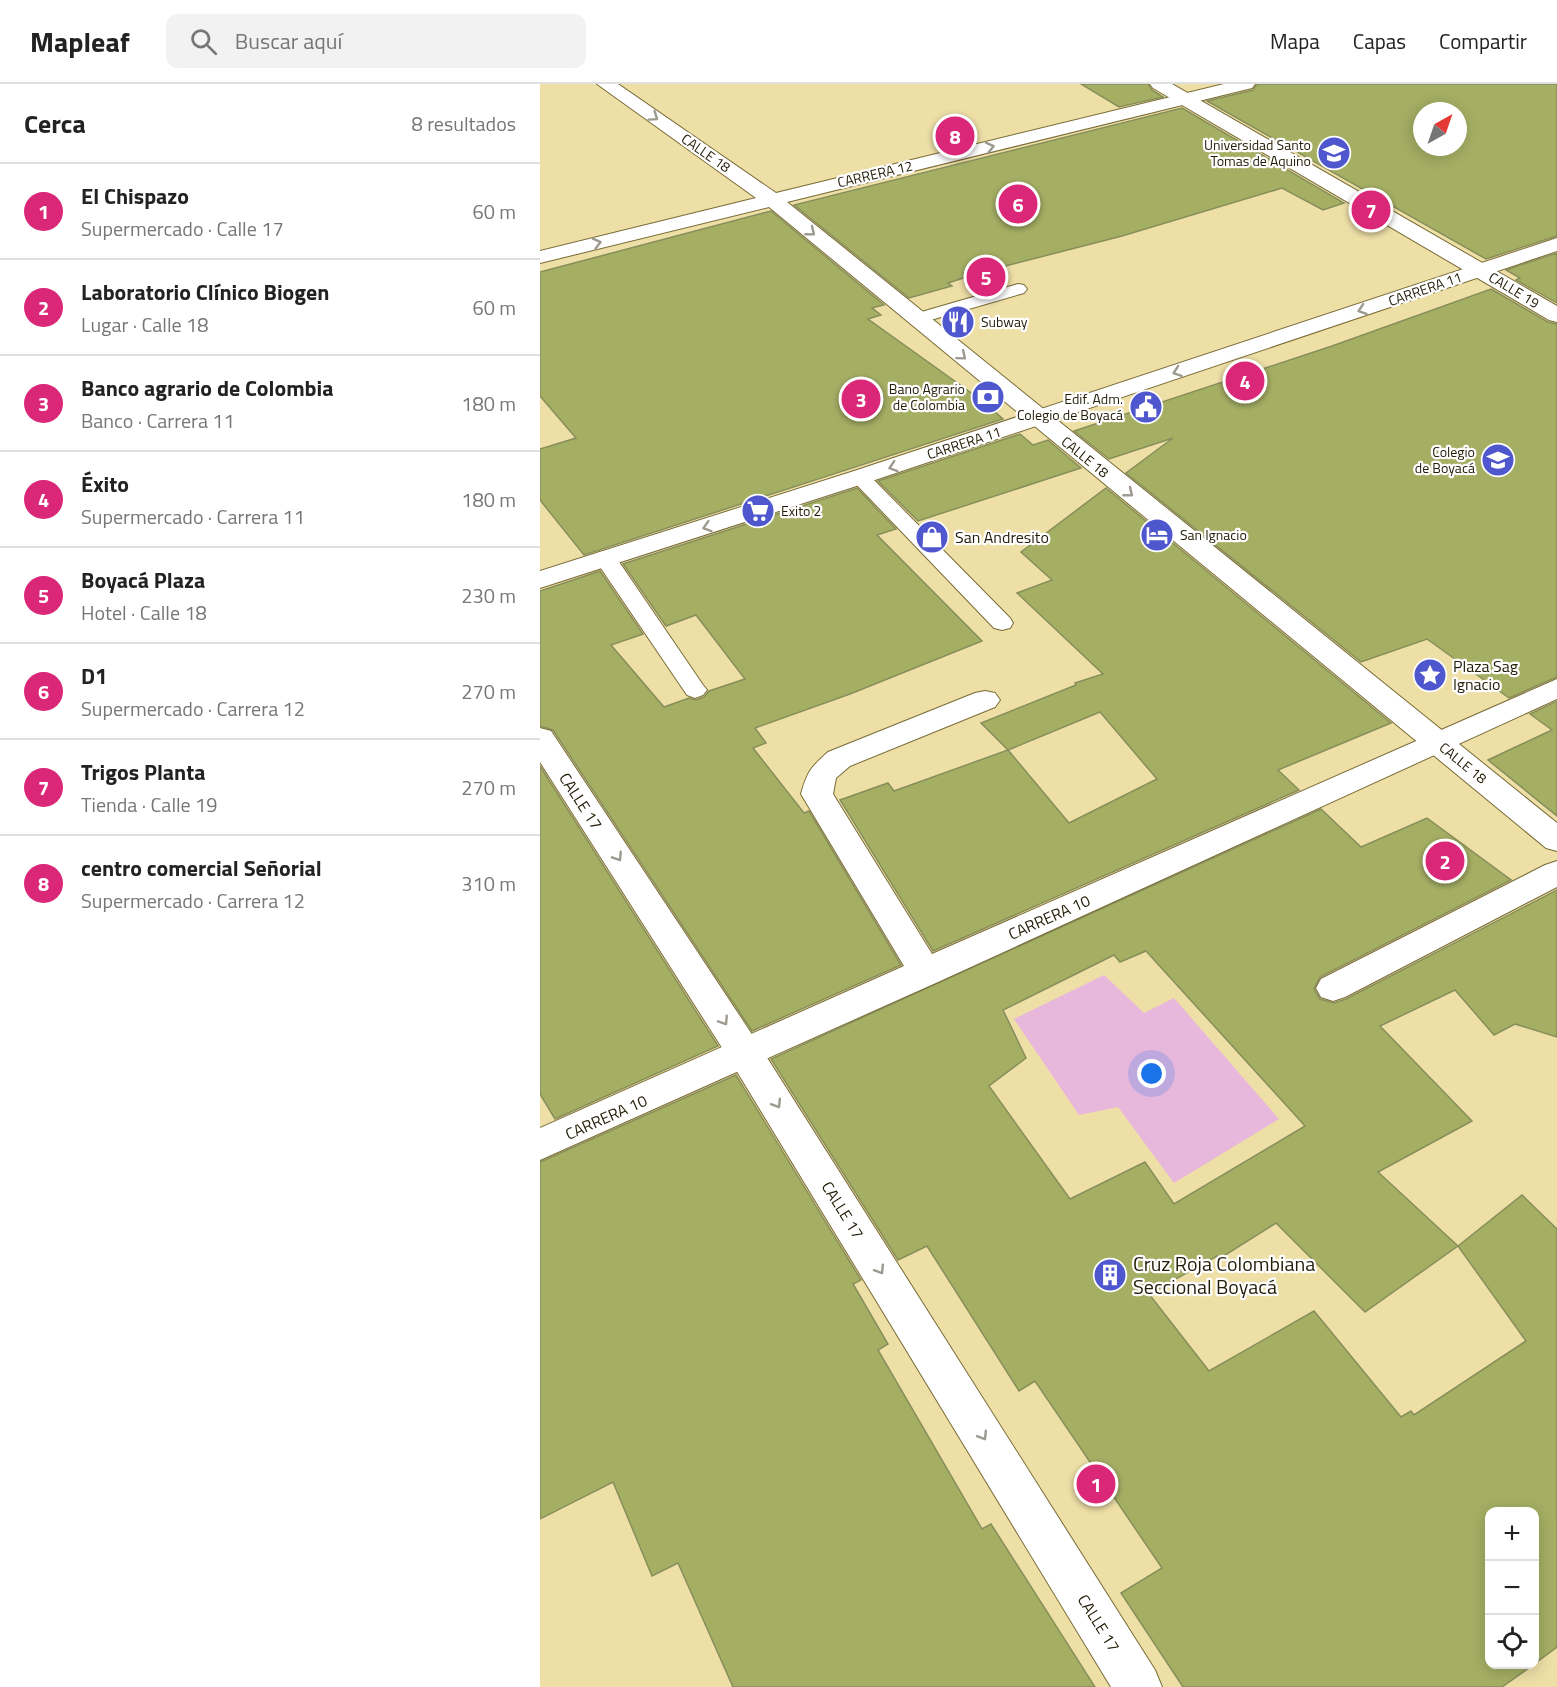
<!DOCTYPE html>
<html lang="es">
<meta charset="utf-8">
<style>
body{margin:0;font-family:"Titillium Web",sans-serif;background:#f2f2f2;color:#222}
.controls{position:absolute;right:18px;bottom:18px;display:grid;overflow:hidden;border-radius:12px;box-shadow:0 3px 15px #0003}
.controls button{width:54px;height:54px;display:grid;place-items:center;padding:0;border:0;border-bottom:2px solid #e0e0e0;background:#fff;color:#222;font:30px sans-serif}
.compass{position:absolute;left:873px;top:18px;width:54px;height:54px;border-radius:50%;background:#fff;box-shadow:0 3px 15px #0003;rotate:40deg}
.you{position:absolute;left:612px;top:990px;width:21px;height:21px;margin:-15px;border:4px solid #fff;border-radius:50%;background:#1a73e8;box-shadow:0 0 0 9px #1a73e833}
.badge{display:grid;place-items:center;width:39px;height:39px;border-radius:50%;background:#db2777;color:#fff;font-size:20px;font-weight:700}
.pin{position:absolute;translate:-50% -50%;border:3px solid #fff;box-shadow:0 2px 6px #0006}
.list{margin:0;padding:0;list-style:none}
h2{display:flex;justify-content:space-between;align-items:center;height:78px;margin:0;padding:0 24px;font-size:26px}
h2 small{font-size:20px;font-weight:400;color:#767676}
.list li{display:grid;grid-template-columns:39px 1fr auto;gap:18px;align-items:center;box-sizing:border-box;height:96px;padding:0 24px;border-top:2px solid #e0e0e0}
.list b{display:block;font-size:22px;white-space:nowrap}
.list p{margin:0;font-size:20px;white-space:nowrap;color:#767676}
.list em{font-size:20px;font-style:normal;color:#767676}
.icon{flex:none;width:33px;height:33px;fill:none;stroke:currentColor;stroke-width:2;stroke-linecap:round;stroke-linejoin:round}
.map{position:relative;flex:none;width:1017px;height:1603px;overflow:hidden}
header{display:flex;align-items:center;gap:36px;box-sizing:border-box;height:84px;padding:0 30px;background:#fff;border-bottom:2px solid #e0e0e0}
header strong{font-size:28px}
nav{display:flex;gap:33px;margin-inline-start:auto;font-size:21px}
.search{width:420px;height:54px;background:#f2f2f2;display:flex;align-items:center;gap:15px;box-sizing:border-box;padding:0 21px;border-radius:12px;color:#767676;font-size:22px}
main{display:flex}
aside{flex:1;background:#fff}
.map>svg:first-child{display:block}
.green{fill:#e8b7dc}
.building{fill:#a5af64;stroke:#878e5a;stroke-width:1.5;fill-rule:evenodd}
.lines{fill:none;stroke-linecap:round;stroke-linejoin:round}
.service-casing{stroke:#786b36;stroke-width:2}
.pedestrian-casing{stroke:#786b36;stroke-width:2}
.minor-casing{stroke:#786b36;stroke-width:2}
.secondary-casing{stroke:#786b36;stroke-width:2}
.service{fill:#fff;fill-rule:evenodd}
.pedestrian{fill:#fff;fill-rule:evenodd}
.minor{fill:#fff;fill-rule:evenodd}
.secondary{fill:#fff;fill-rule:evenodd}
.oneway{stroke:#9c998f}
.labels{text-anchor:middle;stroke-width:4.5;stroke-linejoin:round;paint-order:stroke}
.far-poi-label{font-size:14px;fill:#231d07;stroke:#fff;text-anchor:end}
.far-street-label{font-size:14px;fill:#231d07;stroke:#fff}
.poi-label{font-size:16px;fill:#231d07;stroke:#fff;text-anchor:start}
.street-label{font-size:16px;fill:#231d07;stroke:#fff}
.near-poi-label{font-size:20px;fill:#231d07;stroke:#fff;text-anchor:start}
</style>
<header>
<strong>Mapleaf</strong>
<div class="search"><svg class="icon" aria-label="search" viewBox="0 0 24 24"><circle cx="10" cy="10" r="6"/><path d="M15 15l6 6"/></svg>Buscar aquí</div>
<nav><a>Mapa</a><a>Capas</a><a>Compartir</a></nav>
</header>
<main>
<aside>
<h2>Cerca<small>8 resultados</small></h2>
<ul class="list">
<li><span class="badge">1</span><div><b>El Chispazo</b><p>Supermercado · Calle 17</p></div><em>60 m</em></li>
<li><span class="badge">2</span><div><b>Laboratorio Clínico Biogen</b><p>Lugar · Calle 18</p></div><em>60 m</em></li>
<li><span class="badge">3</span><div><b>Banco agrario de Colombia</b><p>Banco · Carrera 11</p></div><em>180 m</em></li>
<li><span class="badge">4</span><div><b>Éxito</b><p>Supermercado · Carrera 11</p></div><em>180 m</em></li>
<li><span class="badge">5</span><div><b>Boyacá Plaza</b><p>Hotel · Calle 18</p></div><em>230 m</em></li>
<li><span class="badge">6</span><div><b>D1</b><p>Supermercado · Carrera 12</p></div><em>270 m</em></li>
<li><span class="badge">7</span><div><b>Trigos Planta</b><p>Tienda · Calle 19</p></div><em>270 m</em></li>
<li><span class="badge">8</span><div><b>centro comercial Señorial</b><p>Supermercado · Carrera 12</p></div><em>310 m</em></li>
</ul>
</aside>
<div class="map">
<svg width="1017" height="1603" viewBox="0 0 1017 1603">
<rect width="100%" height="100%" fill="#eedfa7"/>
<path class="green" d="M 564,891 L 604,929 L 634,914 L 739,1035 L 634,1099 L 578,1023 L 539,1031 L 474,935 Z"/>
<g class="building">
<path d="M 541,0 L 608,0 L 612,6 L 623,13 L 579,23 Z"/>
<path d="M 717,0 L 1017,0 L 1017,152 L 946,175 L 667,17 L 713,6 ZM 882,27 L 918,27 L 918,63 L 882,63 Z"/>
<path d="M 642,24 L 804,119 L 783,126 L 742,104 L 582,152 L 442,188 L 408,199 L 412,202 L 369,214 L 254,121 Z"/>
<path d="M 231,127 L 344,221 L 332,224 L 341,231 L 328,235 L 444,318 L 463,335 L 44,471 L 0,416 L 0,365 L 36,354 L 0,312 L 0,188 Z"/>
<path d="M 1017,169 L 1017,219 L 976,196 L 980,194 L 966,186 Z"/>
<path d="M 951,205 L 1008,238 L 1017,240 L 1017,593 L 969,614 L 887,555 L 821,578 L 586,389 L 633,354 L 569,375 L 534,347 L 792,262 Z"/>
<path d="M 480,350 L 493,361 L 508,356 L 541,384 L 378,437 L 338,397 Z"/>
<path d="M 317,404 L 356,445 L 337,451 L 442,557 L 310,610 L 215,644 L 226,659 L 213,664 L 264,729 L 269,727 L 361,881 L 212,947 L 13,646 L 0,642 L 0,507 L 60,487 L 103,550 L 71,561 L 124,623 L 149,614 L 156,616 L 164,613 L 169,607 L 205,595 L 156,531 L 126,542 L 83,480 Z"/>
<path d="M 566,404 L 851,639 L 738,686 L 759,706 L 393,867 L 300,716 L 348,699 L 354,707 L 468,666 L 441,639 L 536,601 L 535,599 L 563,590 L 477,509 L 512,496 L 481,468 ZM 560,628 L 617,695 L 529,739 L 468,666 Z"/>
<path d="M 1017,617 L 1017,732 L 948,676 L 1012,646 L 990,630 Z"/>
<path d="M 0,682 L 178,962 L 15,1035 L 0,1010 Z"/>
<path d="M 781,725 L 821,763 L 887,734 L 971,796 L 780,893 L 774,905 L 780,915 L 794,919 L 806,915 L 1017,806 L 1017,953 L 975,940 L 954,951 L 915,906 L 840,942 L 932,1037 L 838,1088 L 918,1162 L 982,1111 L 1017,1145 L 1017,1563 L 994,1580 L 994,1428 L 950,1428 L 950,1581 L 993,1581 L 962,1603 L 643,1603 L 581,1509 L 622,1484 L 495,1297 L 479,1307 L 387,1162 L 358,1176 L 231,975 ZM 606,867 L 765,1042 L 634,1120 L 605,1078 L 530,1115 L 449,1002 L 486,974 L 463,926 L 574,871 L 580,878 ZM 736,1139 L 825,1228 L 918,1162 L 986,1257 L 874,1331 L 871,1327 L 861,1333 L 774,1227 L 669,1287 L 609,1210 L 677,1172 L 679,1175 Z"/>
<path d="M 196,991 L 321,1196 L 313,1200 L 348,1260 L 338,1266 L 442,1445 L 451,1440 L 555,1603 L 193,1603 L 138,1479 L 112,1492 L 73,1398 L 0,1435 L 0,1078 Z"/>
</g>
<g class="lines">
<g class="service-casing">
<g id="service">
<path d="M 478,200 L 484,201 L 487,205 L 484,209 L 377,240 L 371,239 L 368,235 L 371,231 Z"/>
<path d="M 320,387 L 327,389 L 470,534 L 473,539 L 470,544 L 462,546 L 454,544 L 313,397 L 310,393 L 313,389 Z"/>
<path d="M 65,467 L 73,469 L 163,601 L 167,606 L 163,611 L 155,614 L 147,611 L 54,474 L 57,469 Z"/>
</g>
</g>
<g class="pedestrian-casing">
<g id="pedestrian">
<path d="M 610,0 L 632,0 L 1017,222 L 1017,238 L 1009,236 L 613,4 Z"/>
<path d="M 1017,595 L 1017,615 L 398,898 L 0,1076 L 0,1044 L 364,882 L 261,710 C 267,688 271,683 288,668 L 435,609 L 445,607 L 455,609 L 460,616 L 455,623 L 310,682 L 296,694 L 293,710 L 392,870 Z"/>
</g>
</g>
<g class="minor-casing">
<g id="minor">
<path d="M 57,0 L 78,0 L 236,109 L 684,0 L 715,0 L 712,4 L 247,118 L 1017,739 L 1017,767 L 1006,764 L 229,123 L 0,179 L 0,167 L 216,114 Z"/>
<path d="M 0,644 L 11,647 L 219,961 L 615,1586 L 622,1603 L 571,1603 L 193,981 L 0,678 Z"/>
<path d="M 1017,777 L 1017,803 L 805,913 L 793,917 L 781,913 L 776,904 L 781,895 L 1005,781 Z"/>
</g>
</g>
<g class="secondary-casing">
<path id="secondary" d="M 1017,154 L 1017,167 L 329,398 L 0,504 L 0,487 L 311,388 Z"/>
</g>
<use href="#service" class="service"/>
<use href="#pedestrian" class="pedestrian"/>
<use href="#minor" class="minor"/>
<use href="#secondary" class="secondary"/>
</g>
<defs><path id="oneway-chevron" d="M-2-3.5L2.5 0L-2 3.5" fill="none" stroke-width="1.6" stroke-linecap="round" stroke-linejoin="round" transform="scale(1.5)"/></defs>
<g class="oneway">
<use href="#oneway-chevron" transform="translate(114 33) rotate(35)"/>
<use href="#oneway-chevron" transform="translate(450 63) rotate(-13)"/>
<use href="#oneway-chevron" transform="translate(271 148) rotate(39)"/>
<use href="#oneway-chevron" transform="translate(57 159) rotate(-14)"/>
<use href="#oneway-chevron" transform="translate(822 226) rotate(161)"/>
<use href="#oneway-chevron" transform="translate(422 272) rotate(40)"/>
<use href="#oneway-chevron" transform="translate(637 288) rotate(161)"/>
<use href="#oneway-chevron" transform="translate(353 383) rotate(162)"/>
<use href="#oneway-chevron" transform="translate(589 409) rotate(39)"/>
<use href="#oneway-chevron" transform="translate(167 443) rotate(163)"/>
<use href="#oneway-chevron" transform="translate(78 773) rotate(57)"/>
<use href="#oneway-chevron" transform="translate(184 937) rotate(57)"/>
<use href="#oneway-chevron" transform="translate(237 1020) rotate(58)"/>
<use href="#oneway-chevron" transform="translate(340 1186) rotate(58)"/>
<use href="#oneway-chevron" transform="translate(443 1352) rotate(58)"/>
</g>
<defs>
<g id="school-disc" transform="scale(1.725)"><circle r="9.5" fill="#4e57cd" stroke="#fff"/><path d="M0-5L7-2L0 1L-7-2ZM-4 1L0 2.5L4 1V4Q0 6-4 4Z" fill="#fff"/></g>
<g id="restaurant-disc" transform="scale(1.725)"><circle r="9.5" fill="#4e57cd" stroke="#fff"/><path d="M-5-6h1v4h1v-4h1v4h1v-4h1v5L-1.5 .5V6h-2V.5L-5-1ZM5-6V6H3V1.5H1.5Q1.5-4 5-6Z" fill="#fff"/></g>
<g id="bank-disc" transform="scale(1.725)"><circle r="9.5" fill="#4e57cd" stroke="#fff"/><path d="M-6-4H6V4H-6ZM0-2.3a2.3 2.3 0 1 0 0 4.6a2.3 2.3 0 1 0 0-4.6Z" fill="#fff"/></g>
<g id="civic-disc" transform="scale(1.725)"><circle r="9.5" fill="#4e57cd" stroke="#fff"/><path d="M-.6-6.5H3V-4.5H.6V-3L4-1V1h2V6H-6V1h2V-1L-.6-3ZM-1.2 2.5V6h2.4V2.5Z" fill="#fff"/></g>
<g id="supermarket-disc" transform="scale(1.725)"><circle r="9.5" fill="#4e57cd" stroke="#fff"/><path d="M-6-5.5h2.5l.6 2H6L4.5 2H-2.5L-4.4-4H-6ZM-1.5 3.2a1.3 1.3 0 1 0 .1 0ZM3 3.2a1.3 1.3 0 1 0 .1 0Z" fill="#fff"/></g>
<g id="hotel-disc" transform="scale(1.725)"><circle r="9.5" fill="#4e57cd" stroke="#fff"/><path d="M-6-4.5h1.5V1H6V5H4.5V3h-9V5H-6ZM-4 0a1.8 1.8 0 1 1 3.6 0ZM.5 0V-2.5h3Q6-2.5 6 0Z" fill="#fff"/></g>
<g id="shop-disc" transform="scale(1.725)"><circle r="9.5" fill="#4e57cd" stroke="#fff"/><path d="M-5-2.5h2.3a2.7 3.5 0 0 1 5.4 0H5L5.5 6h-11ZM-1.5-2.5h3a1.5 2.3 0 0 0-3 0Z" fill="#fff"/></g>
<g id="sight-disc" transform="scale(1.725)"><circle r="9.5" fill="#4e57cd" stroke="#fff"/><path d="M0-6L1.8-2.2L6-1.7L2.9 1.2L3.7 5.4L0 3.3L-3.7 5.4L-2.9 1.2L-6-1.7L-1.8-2.2Z" fill="#fff"/></g>
<g id="building-disc" transform="scale(1.725)"><circle r="9.5" fill="#4e57cd" stroke="#fff"/><path d="M-4-6H4V6H1V3H-1V6H-4ZM-2.5-4.3h1.7v1.8h-1.7ZM.8-4.3h1.7v1.8H.8ZM-2.5-1h1.7V.8h-1.7ZM.8-1h1.7V.8H.8Z" fill="#fff"/></g>
</defs>
<g fill-rule="evenodd">
<use href="#school-disc" x="794" y="69"/>
<use href="#restaurant-disc" x="418" y="238"/>
<use href="#bank-disc" x="448" y="313"/>
<use href="#civic-disc" x="606" y="323"/>
<use href="#school-disc" x="958" y="376"/>
<use href="#supermarket-disc" x="218" y="427"/>
<use href="#hotel-disc" x="617" y="451"/>
<use href="#shop-disc" x="392" y="453"/>
<use href="#sight-disc" x="890" y="591"/>
<use href="#building-disc" x="570" y="1191"/>
</g>
<g class="labels">
<g class="far-poi-label">
<text x="771" y="66">Universidad Santo<tspan x="771" dy="16">Tomas de Aquino</tspan></text>
<text x="441" y="243" text-anchor="start">Subway</text>
<text x="425" y="310">Bano Agrario<tspan x="425" dy="16">de Colombia</tspan></text>
<text x="583" y="320">Edif. Adm.<tspan x="583" dy="16">Colegio de Boyacá</tspan></text>
<text x="935" y="373">Colegio<tspan x="935" dy="16">de Boyacá</tspan></text>
<text x="241" y="432" text-anchor="start">Exito 2</text>
<text x="640" y="456" text-anchor="start">San Ignacio</text>
</g>
<g class="far-street-label">
<text transform="translate(166 69) rotate(35)" y="5">CALLE 18</text>
<text transform="translate(335 90) rotate(-13)" y="5">CARRERA 12</text>
<text transform="translate(885 205) rotate(-19)" y="5">CARRERA 11</text>
<text transform="translate(974 206) rotate(31)" y="5">CALLE 19</text>
<text transform="translate(424 359) rotate(-18)" y="5">CARRERA 11</text>
<text transform="translate(545 373) rotate(39)" y="5">CALLE 18</text>
<text transform="translate(923 679) rotate(39)" y="5">CALLE 18</text>
</g>
<g class="poi-label">
<text x="415" y="459">San Andresito</text>
<text x="913" y="588">Plaza Sag<tspan x="913" dy="18">Ignacio</tspan></text>
</g>
<g class="street-label">
<text transform="translate(41 717) rotate(57)" y="6">CALLE 17</text>
<text transform="translate(509 833) rotate(-24)" y="6">CARRERA 10</text>
<text transform="translate(66 1033) rotate(-24)" y="6">CARRERA 10</text>
<text transform="translate(303 1126) rotate(58)" y="6">CALLE 17</text>
<text transform="translate(559 1539) rotate(58)" y="6">CALLE 17</text>
</g>
<g class="near-poi-label">
<text x="593" y="1187">Cruz Roja Colombiana<tspan x="593" dy="23">Seccional Boyacá</tspan></text>
</g>
</g>
</svg>
<div class="controls">
<button>+</button>
<button>−</button>
<button><svg class="icon" aria-label="locate" viewBox="0 0 24 24"><circle cx="12" cy="12" r="6"/><path d="M12 2v4M12 18v4M2 12h4M18 12h4"/></svg></button>
</div>
<svg class="compass" viewBox="-18 -18 36 36"><path d="M0-13l5 13h-10z" fill="#e53935"/><path d="M0 13l5-13h-10z" fill="#767676"/></svg>
<div class="you"></div>
<div class="pin badge" style="left:556px;top:1400px">1</div>
<div class="pin badge" style="left:905px;top:777px">2</div>
<div class="pin badge" style="left:321px;top:315px">3</div>
<div class="pin badge" style="left:705px;top:297px">4</div>
<div class="pin badge" style="left:446px;top:193px">5</div>
<div class="pin badge" style="left:478px;top:120px">6</div>
<div class="pin badge" style="left:831px;top:126px">7</div>
<div class="pin badge" style="left:415px;top:52px">8</div>
</div>
</main>
